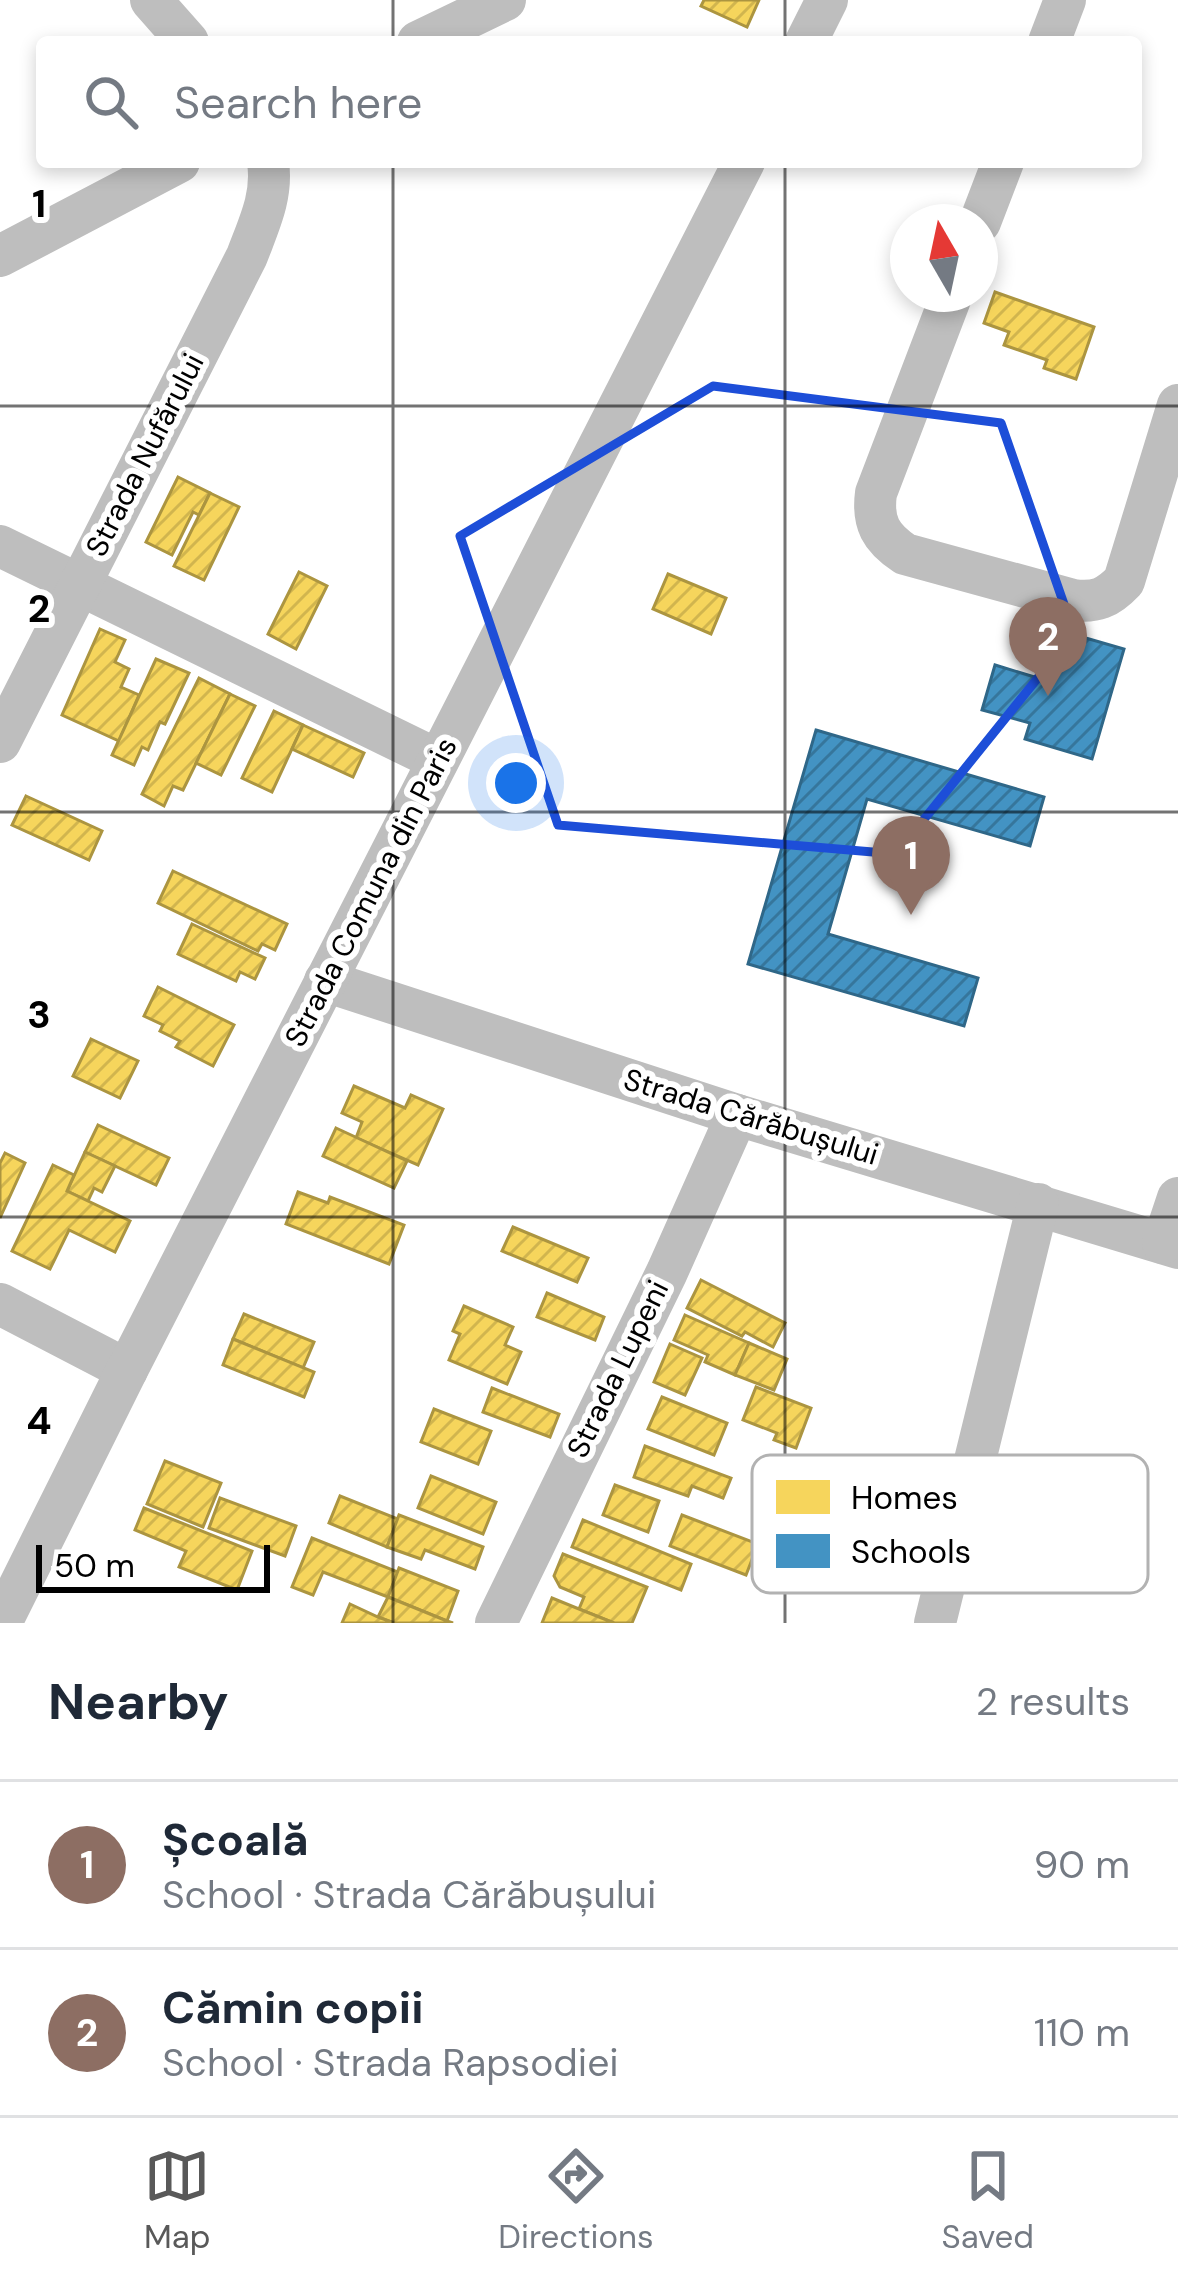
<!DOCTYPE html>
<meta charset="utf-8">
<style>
body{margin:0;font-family:"DM Sans",sans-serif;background:#f2f2f3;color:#1f2937}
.compass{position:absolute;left:890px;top:204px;width:108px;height:108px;border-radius:50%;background:#fff;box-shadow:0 6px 18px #0003;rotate:351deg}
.scale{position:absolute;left:36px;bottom:30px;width:234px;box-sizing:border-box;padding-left:12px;border:6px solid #000;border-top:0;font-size:33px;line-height:42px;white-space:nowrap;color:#000;-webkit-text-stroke:9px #fff;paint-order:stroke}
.you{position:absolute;left:516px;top:783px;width:42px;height:42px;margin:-30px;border:9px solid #fff;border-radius:50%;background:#1a73e8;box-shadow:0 0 0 18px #1a73e833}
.badge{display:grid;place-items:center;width:78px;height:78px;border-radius:50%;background:#595959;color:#fff;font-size:39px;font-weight:700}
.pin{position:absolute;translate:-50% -99px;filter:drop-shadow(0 3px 6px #0008)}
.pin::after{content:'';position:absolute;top:63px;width:42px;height:36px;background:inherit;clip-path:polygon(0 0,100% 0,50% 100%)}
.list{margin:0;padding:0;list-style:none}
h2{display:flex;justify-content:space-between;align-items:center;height:156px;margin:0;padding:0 48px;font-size:51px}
h2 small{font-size:39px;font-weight:400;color:#747a83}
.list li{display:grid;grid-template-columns:78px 1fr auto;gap:36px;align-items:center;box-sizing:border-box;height:168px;padding:0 48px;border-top:3px solid #e0e1e3}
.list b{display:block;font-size:45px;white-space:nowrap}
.list p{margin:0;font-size:39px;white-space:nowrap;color:#747a83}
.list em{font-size:39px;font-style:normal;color:#747a83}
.icon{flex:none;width:66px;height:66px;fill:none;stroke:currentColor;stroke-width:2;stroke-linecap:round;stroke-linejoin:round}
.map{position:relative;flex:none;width:1178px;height:1623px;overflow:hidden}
.search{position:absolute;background:#fff;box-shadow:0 6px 18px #0003;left:36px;right:36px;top:36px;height:132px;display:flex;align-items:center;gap:30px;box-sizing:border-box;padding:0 42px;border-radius:12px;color:#747a83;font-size:45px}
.sheet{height:492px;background:#fff}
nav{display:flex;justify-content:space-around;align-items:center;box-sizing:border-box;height:168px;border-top:3px solid #e0e1e3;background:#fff;font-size:33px;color:#747a83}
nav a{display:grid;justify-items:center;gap:6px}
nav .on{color:#595959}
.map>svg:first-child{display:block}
.homes{fill:url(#homes-hatch);stroke:#ac9540;stroke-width:3}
.schools{fill:url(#schools-hatch);stroke:#2f6788;stroke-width:3}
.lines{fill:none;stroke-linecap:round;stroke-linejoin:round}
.minor{stroke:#bebebe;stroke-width:42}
.marked{fill:none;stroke:#1d4ed8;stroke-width:9;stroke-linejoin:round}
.grid{fill:none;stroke:#000;stroke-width:3;stroke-opacity:0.55}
.labels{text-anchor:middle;stroke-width:12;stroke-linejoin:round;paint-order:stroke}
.street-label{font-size:30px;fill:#000;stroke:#fff}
.key{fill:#fff;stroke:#b2b2b2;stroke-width:3}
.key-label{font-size:33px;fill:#000}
.grid-label{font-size:39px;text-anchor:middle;font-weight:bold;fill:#000;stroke:#fff;stroke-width:12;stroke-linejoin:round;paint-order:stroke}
</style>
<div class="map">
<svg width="1178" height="1623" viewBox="0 0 1178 1623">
<defs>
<pattern id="homes-hatch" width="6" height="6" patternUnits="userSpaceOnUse" patternTransform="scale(3)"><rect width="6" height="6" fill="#f6d55c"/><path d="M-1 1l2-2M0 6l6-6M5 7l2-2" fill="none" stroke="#d1b54e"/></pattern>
<pattern id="schools-hatch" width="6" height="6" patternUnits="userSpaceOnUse" patternTransform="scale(3)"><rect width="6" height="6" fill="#4393c3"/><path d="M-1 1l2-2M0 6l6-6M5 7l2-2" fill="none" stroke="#36769c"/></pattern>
</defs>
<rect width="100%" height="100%" fill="#fff"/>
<g class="homes">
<path d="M 704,0 L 759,0 L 747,27 L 701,6 Z"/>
<path d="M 995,292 L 1094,327 L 1076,379 L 1044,368 L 1047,360 L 1004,345 L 1009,332 L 984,323 Z"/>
<path d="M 178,477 L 210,493 L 199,515 L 193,512 L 172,555 L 146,542 Z"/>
<path d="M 210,493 L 239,507 L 204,580 L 174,566 Z"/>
<path d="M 299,572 L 327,586 L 296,649 L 268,634 Z"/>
<path d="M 668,574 L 726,598 L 711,634 L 653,609 Z"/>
<path d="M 100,629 L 125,640 L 115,662 L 129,669 L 121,687 L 139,695 L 119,741 L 62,715 Z"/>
<path d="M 156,659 L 189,673 L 165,724 L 160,722 L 148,750 L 142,747 L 134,765 L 112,755 Z"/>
<path d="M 199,678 L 230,694 L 183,790 L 173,786 L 164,806 L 142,794 Z"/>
<path d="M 230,694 L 255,706 L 221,775 L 196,763 Z"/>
<path d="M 274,711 L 303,725 L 272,792 L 242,778 Z"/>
<path d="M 303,725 L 364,753 L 353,777 L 292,749 Z"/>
<path d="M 26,796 L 102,831 L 89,860 L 12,825 Z"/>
<path d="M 173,871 L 287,924 L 275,950 L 262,944 L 258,951 L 158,903 Z"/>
<path d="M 192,924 L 265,958 L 255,979 L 240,972 L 236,981 L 178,954 Z"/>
<path d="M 158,987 L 234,1025 L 213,1066 L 176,1047 L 180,1041 L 160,1031 L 163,1025 L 144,1016 Z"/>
<path d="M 91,1039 L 138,1061 L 120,1098 L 73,1076 Z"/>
<path d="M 354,1086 L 405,1108 L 411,1095 L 443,1109 L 418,1165 L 356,1138 L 362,1122 L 342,1113 Z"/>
<path d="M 98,1125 L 169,1158 L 156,1185 L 85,1152 Z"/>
<path d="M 336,1128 L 407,1161 L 394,1188 L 323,1156 Z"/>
<path d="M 85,1152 L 115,1166 L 102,1192 L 94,1188 L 88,1201 L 67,1191 Z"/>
<path d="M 5,1153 L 25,1163 L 0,1218 L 0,1163 Z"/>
<path d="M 53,1165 L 74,1175 L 67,1191 L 130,1221 L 115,1252 L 69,1230 L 50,1269 L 12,1251 Z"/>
<path d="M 298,1192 L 328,1203 L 330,1197 L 404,1225 L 389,1264 L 286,1224 Z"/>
<path d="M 513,1227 L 588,1258 L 577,1282 L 502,1251 Z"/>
<path d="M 701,1280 L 785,1323 L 773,1347 L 745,1332 L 742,1336 L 687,1308 Z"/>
<path d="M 547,1293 L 604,1317 L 595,1340 L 537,1317 Z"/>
<path d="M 464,1306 L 513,1327 L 505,1345 L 521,1352 L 507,1384 L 449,1360 L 460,1334 L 453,1331 Z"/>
<path d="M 244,1314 L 314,1342 L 303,1368 L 233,1339 Z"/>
<path d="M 685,1315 L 749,1343 L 735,1375 L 705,1362 L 708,1355 L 674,1340 Z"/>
<path d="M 233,1339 L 314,1372 L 304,1397 L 223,1365 Z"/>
<path d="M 749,1343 L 787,1359 L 774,1390 L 735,1375 Z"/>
<path d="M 670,1344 L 702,1358 L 685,1395 L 654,1382 Z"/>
<path d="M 756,1387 L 811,1408 L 796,1448 L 774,1440 L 777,1433 L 743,1420 Z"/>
<path d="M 492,1388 L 559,1414 L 550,1437 L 483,1412 Z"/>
<path d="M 662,1397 L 727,1423 L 714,1455 L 648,1429 Z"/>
<path d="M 434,1409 L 491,1431 L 478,1464 L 421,1442 Z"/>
<path d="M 645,1446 L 731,1478 L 723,1498 L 692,1486 L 688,1496 L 634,1477 Z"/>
<path d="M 165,1461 L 221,1483 L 203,1527 L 147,1504 Z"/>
<path d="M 431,1476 L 496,1502 L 483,1534 L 418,1508 Z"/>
<path d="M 615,1485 L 659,1501 L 648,1532 L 603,1515 Z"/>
<path d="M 340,1496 L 398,1519 L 387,1547 L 329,1523 Z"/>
<path d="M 220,1498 L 296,1526 L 285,1556 L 209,1528 Z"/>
<path d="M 144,1508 L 252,1551 L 237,1590 L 179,1567 L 186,1551 L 135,1530 Z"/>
<path d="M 399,1515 L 483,1547 L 475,1569 L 425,1550 L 421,1559 L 387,1547 Z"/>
<path d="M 682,1515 L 758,1544 L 746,1575 L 670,1546 Z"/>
<path d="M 583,1520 L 691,1564 L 681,1590 L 572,1547 Z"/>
<path d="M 312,1538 L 398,1572 L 388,1597 L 323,1572 L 313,1595 L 292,1587 Z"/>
<path d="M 563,1554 L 647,1587 L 632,1623 L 614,1623 L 579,1609 L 584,1597 L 560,1587 L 554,1576 Z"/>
<path d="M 399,1568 L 458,1591 L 447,1621 L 388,1597 Z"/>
<path d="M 388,1597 L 447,1621 L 453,1623 L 394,1623 L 378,1617 Z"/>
<path d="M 552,1598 L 579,1609 L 614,1623 L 542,1623 Z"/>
<path d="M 350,1604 L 378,1617 L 394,1623 L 342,1623 Z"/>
</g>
<g class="schools">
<path d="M 1065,632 L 1124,649 L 1092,759 L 1025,739 L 1030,723 L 982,710 L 995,665 L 1051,682 Z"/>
<path d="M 816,730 L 1044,797 L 1030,846 L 867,799 L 828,934 L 978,978 L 964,1026 L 748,964 Z"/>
</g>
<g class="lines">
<g class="minor">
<path d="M 151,0 L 188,42"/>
<path d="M 418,42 L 505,0"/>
<path d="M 806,42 L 827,0"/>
<path d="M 1049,42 L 1065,0"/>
<path d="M 980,222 L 1003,162"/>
<path d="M 0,256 L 179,162"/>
<path d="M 952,294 L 876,493 C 872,523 881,538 905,554 L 1073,600 C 1096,603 1108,598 1124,581 L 1178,405"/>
<path d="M 0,546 L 438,760"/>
<path d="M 0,742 L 247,256 C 259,224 273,196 268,162"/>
<path d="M 325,981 L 737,1115 L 1178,1248"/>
<path d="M 1163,1243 L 1178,1198"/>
<path d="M 0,1304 L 127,1370"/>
<path d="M 1,1623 L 127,1370 L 744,162"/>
<path d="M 496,1623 L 667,1272 L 737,1115"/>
<path d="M 935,1623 L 1038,1204"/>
</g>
</g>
<path class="marked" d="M 713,386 L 1001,423 L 1074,633 L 896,854 L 558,825 L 460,536 Z"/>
<path class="grid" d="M 393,0 L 393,42M 785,0 L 785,42M 393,162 L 393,1623M 785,162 L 785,1623M 0,406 L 1178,406M 0,812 L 1178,812M 0,1217 L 1178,1217"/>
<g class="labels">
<g class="street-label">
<text transform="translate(145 455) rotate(-63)" y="10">Strada Nufărului</text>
<text transform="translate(371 892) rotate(-63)" y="10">Strada Comuna din Paris</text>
<text transform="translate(751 1117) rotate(17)" y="10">Strada Cărăbușului</text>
<text transform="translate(618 1369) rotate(-64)" y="10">Strada Lupeni</text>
</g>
</g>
<rect x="752" y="1455" width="396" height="138" rx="18" class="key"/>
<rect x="776" y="1480" width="54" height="34" fill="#f6d55c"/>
<rect x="776" y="1534" width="54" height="34" fill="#4393c3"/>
<g class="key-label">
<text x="851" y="1509">Homes</text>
<text x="851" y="1563">Schools</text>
</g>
<g class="grid-label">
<text x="39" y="217">1</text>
<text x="39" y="622">2</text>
<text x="39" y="1028">3</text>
<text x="39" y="1434">4</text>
</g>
</svg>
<svg class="compass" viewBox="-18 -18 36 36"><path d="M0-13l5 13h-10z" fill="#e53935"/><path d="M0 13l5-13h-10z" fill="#747a83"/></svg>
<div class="scale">50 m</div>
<div class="you"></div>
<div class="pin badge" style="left:911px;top:915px;background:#8d6e63">1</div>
<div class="pin badge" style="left:1048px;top:696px;background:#8d6e63">2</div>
<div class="search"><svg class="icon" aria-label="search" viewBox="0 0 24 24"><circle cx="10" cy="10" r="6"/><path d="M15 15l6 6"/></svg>Search here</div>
</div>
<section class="sheet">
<h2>Nearby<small>2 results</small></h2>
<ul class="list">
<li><span class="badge" style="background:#8d6e63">1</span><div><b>Școală</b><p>School · Strada Cărăbușului</p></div><em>90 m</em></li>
<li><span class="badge" style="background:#8d6e63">2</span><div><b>Cămin copii</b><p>School · Strada Rapsodiei</p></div><em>110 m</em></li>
</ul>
</section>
<nav>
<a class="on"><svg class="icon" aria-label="map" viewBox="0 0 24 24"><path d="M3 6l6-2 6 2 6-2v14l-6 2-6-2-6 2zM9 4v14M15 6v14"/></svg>Map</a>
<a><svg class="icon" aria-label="directions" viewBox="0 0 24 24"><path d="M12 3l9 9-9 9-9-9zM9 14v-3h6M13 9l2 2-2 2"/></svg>Directions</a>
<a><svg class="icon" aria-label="saved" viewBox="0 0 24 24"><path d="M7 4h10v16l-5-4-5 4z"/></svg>Saved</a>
</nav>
